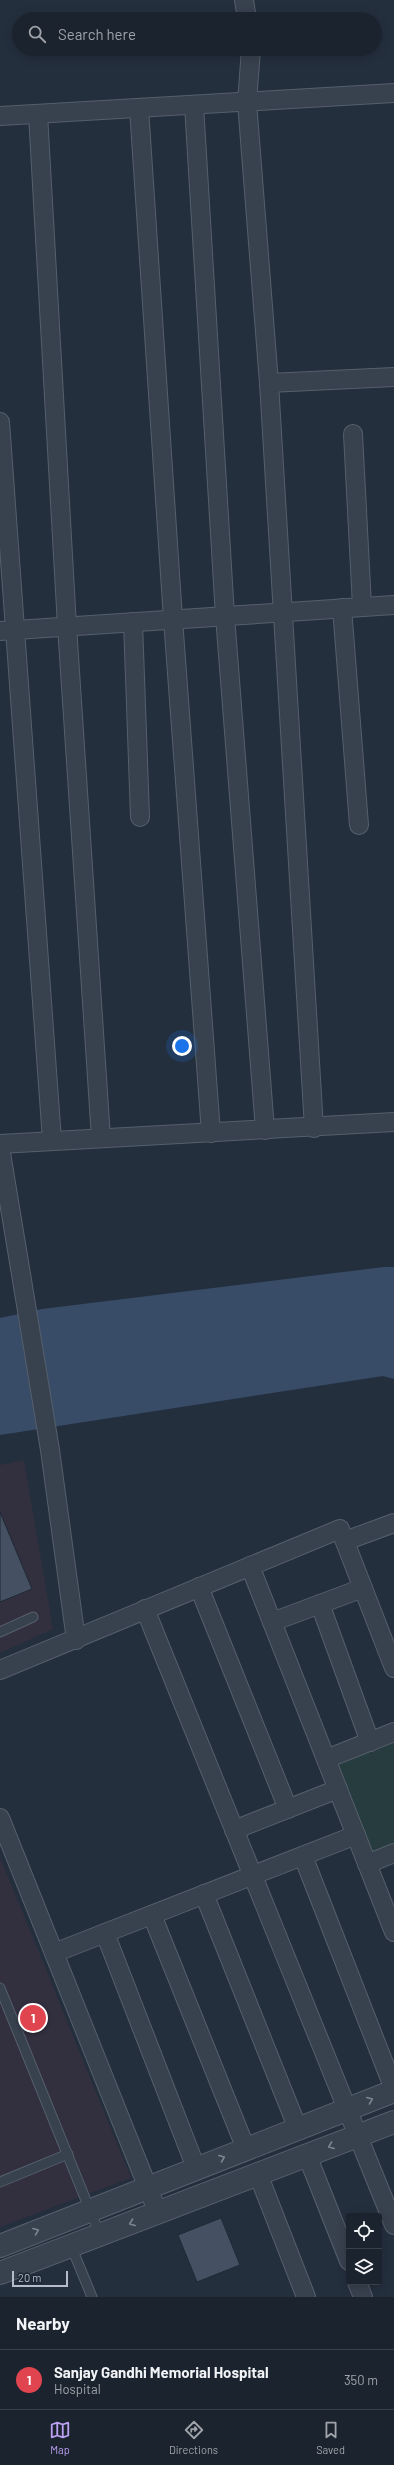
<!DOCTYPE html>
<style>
body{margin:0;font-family:Barlow,sans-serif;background:#242b36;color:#f1f3f6}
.controls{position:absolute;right:12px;bottom:12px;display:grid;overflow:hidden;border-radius:4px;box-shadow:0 2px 10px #0003}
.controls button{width:36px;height:36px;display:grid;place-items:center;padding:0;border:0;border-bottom:1px solid #39404a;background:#1b232e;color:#f1f3f6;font:20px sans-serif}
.scale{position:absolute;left:12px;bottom:10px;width:56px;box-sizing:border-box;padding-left:4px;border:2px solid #b4bcc9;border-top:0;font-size:11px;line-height:14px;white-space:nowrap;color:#b4bcc9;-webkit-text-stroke:3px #1d2633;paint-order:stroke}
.you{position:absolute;left:182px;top:1046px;width:14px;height:14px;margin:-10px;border:3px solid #fff;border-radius:50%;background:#1a73e8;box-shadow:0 0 0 6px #1a73e833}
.badge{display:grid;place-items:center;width:26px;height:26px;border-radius:50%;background:#bca0f2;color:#fff;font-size:13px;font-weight:700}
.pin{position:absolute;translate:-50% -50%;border:2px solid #fff;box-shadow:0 1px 4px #0006}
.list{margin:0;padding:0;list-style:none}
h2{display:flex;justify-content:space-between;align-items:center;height:52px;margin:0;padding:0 16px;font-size:17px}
h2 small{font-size:13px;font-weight:400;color:#a0a4aa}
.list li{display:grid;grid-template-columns:26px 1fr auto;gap:12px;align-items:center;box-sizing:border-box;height:60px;padding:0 16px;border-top:1px solid #39404a}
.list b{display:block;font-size:15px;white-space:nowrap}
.list p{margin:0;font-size:13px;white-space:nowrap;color:#a0a4aa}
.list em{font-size:13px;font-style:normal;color:#a0a4aa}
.icon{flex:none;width:22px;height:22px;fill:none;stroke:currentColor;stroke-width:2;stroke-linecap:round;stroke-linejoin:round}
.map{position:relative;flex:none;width:394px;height:2297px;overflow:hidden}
.search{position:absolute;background:#1b232e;box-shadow:0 2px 10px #0003;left:12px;right:12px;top:12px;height:44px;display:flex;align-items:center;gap:10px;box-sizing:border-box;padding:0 14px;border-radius:22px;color:#a0a4aa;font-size:15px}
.sheet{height:112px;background:#1b232e}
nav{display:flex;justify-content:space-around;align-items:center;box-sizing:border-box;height:56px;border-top:1px solid #39404a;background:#1b232e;font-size:11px;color:#a0a4aa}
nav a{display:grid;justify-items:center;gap:2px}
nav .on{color:#bca0f2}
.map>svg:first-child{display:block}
.medical{fill:#32303f}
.green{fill:#263c3f}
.water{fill:#394c67}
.building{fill:#455162;stroke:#1f2835}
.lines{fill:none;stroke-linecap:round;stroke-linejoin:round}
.service-casing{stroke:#565f6c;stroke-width:11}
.minor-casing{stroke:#565f6c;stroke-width:20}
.tertiary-casing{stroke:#565f6c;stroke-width:24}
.service{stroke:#38414e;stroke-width:9}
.minor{stroke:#38414e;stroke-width:18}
.tertiary{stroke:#38414e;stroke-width:22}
.oneway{stroke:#7c8592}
</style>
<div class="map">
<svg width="394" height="2297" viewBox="0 0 394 2297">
<rect width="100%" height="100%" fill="#242f3e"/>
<g class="medical">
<path d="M 24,1460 L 53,1629 L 0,1653 L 0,1465 Z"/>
<path d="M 0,1857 L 131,2178 L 0,2227 Z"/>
</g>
<path class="green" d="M 394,1734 L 394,1848 L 370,1857 L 331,1760 Z"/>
<path class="water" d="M 384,1267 L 394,1267 L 394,1379 L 383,1376 L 0,1435 L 0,1318 L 42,1309 Z"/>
<g class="building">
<path d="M 0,1512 L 32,1589 L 0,1602 Z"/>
<path d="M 221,2218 L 240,2265 L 197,2282 L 178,2235 Z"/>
</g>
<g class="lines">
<g class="service-casing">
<g id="service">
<path d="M 0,1632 L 33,1617"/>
<path d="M 0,1988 L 100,2235"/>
<path d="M 0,2182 L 68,2154"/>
<path d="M 71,2246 L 92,2297"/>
</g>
</g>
<g class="minor-casing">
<g id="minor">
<path d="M 244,0 L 247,19"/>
<path d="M 251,49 L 247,102 L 269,383 L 314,1128"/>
<path d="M 194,105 L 225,616 L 265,1130"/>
<path d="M 139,108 L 173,619 L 211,1133"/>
<path d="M 38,114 L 67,626 L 101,1138"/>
<path d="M 0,116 L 394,93"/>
<path d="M 269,383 L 394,377"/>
<path d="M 0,422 L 52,1140"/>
<path d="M 353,434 L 362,606"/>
<path d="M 342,608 L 359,825"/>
<path d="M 133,622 L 140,817"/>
<path d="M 0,631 L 394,605"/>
<path d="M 0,1144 L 394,1122"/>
<path d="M 0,1147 L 50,1450 L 76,1640"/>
<path d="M 345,1541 L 394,1523"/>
<path d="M 250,1566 L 394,1932"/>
<path d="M 199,1587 L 288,1809"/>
<path d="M 320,1604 L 370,1742"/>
<path d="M 145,1609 L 394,2225"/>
<path d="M 272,1622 L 363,1588"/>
<path d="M 0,1670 L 340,1529 L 394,1668"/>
<path d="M 326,1759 L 394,1732"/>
<path d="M 0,1818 L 158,2213"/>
<path d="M 234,1830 L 338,1789"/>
<path d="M 303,1856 L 394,2089"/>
<path d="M 367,1864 L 394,1853"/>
<path d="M 204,1894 L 298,2129"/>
<path d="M 152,1915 L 246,2149"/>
<path d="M 105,1933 L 196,2168"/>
<path d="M 54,1953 L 356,1835"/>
<path d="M 307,2155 L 349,2261"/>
<path d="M 258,2174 L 306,2297"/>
<path d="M 357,2282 L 363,2297"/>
</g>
</g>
<g class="tertiary-casing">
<g id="tertiary">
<path d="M 0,2246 L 394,2091"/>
<path d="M 0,2273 L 394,2122"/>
</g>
</g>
<use href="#service" class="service"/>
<use href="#minor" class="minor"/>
<use href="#tertiary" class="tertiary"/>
</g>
<defs><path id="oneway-chevron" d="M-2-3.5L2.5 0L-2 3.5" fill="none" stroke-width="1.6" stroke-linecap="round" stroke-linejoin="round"/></defs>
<g class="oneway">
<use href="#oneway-chevron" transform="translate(370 2100) rotate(-21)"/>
<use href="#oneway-chevron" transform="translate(331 2146) rotate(159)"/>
<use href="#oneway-chevron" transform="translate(222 2158) rotate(-22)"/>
<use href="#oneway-chevron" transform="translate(132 2223) rotate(159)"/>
<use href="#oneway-chevron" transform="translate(36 2231) rotate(-21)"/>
</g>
</svg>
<div class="controls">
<button><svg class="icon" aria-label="locate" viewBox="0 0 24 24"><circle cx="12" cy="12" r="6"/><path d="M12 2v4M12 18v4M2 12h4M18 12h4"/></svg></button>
<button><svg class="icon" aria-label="layers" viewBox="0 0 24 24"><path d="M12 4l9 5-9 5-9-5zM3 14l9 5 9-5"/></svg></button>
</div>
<div class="scale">20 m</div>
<div class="you"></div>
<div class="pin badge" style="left:33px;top:2018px;background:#e0444e">1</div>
<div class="search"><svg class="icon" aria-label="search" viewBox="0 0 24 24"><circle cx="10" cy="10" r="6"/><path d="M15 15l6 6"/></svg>Search here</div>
</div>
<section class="sheet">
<h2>Nearby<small></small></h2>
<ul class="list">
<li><span class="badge" style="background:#e0444e">1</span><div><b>Sanjay Gandhi Memorial Hospital</b><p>Hospital</p></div><em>350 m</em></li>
</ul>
</section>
<nav>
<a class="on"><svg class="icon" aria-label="map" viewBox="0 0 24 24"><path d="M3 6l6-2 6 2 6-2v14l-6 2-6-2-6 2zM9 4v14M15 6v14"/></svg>Map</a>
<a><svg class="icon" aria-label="directions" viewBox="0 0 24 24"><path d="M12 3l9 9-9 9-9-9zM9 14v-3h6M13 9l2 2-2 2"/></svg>Directions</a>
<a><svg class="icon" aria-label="saved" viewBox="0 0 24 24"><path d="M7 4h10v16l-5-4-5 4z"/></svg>Saved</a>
</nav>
